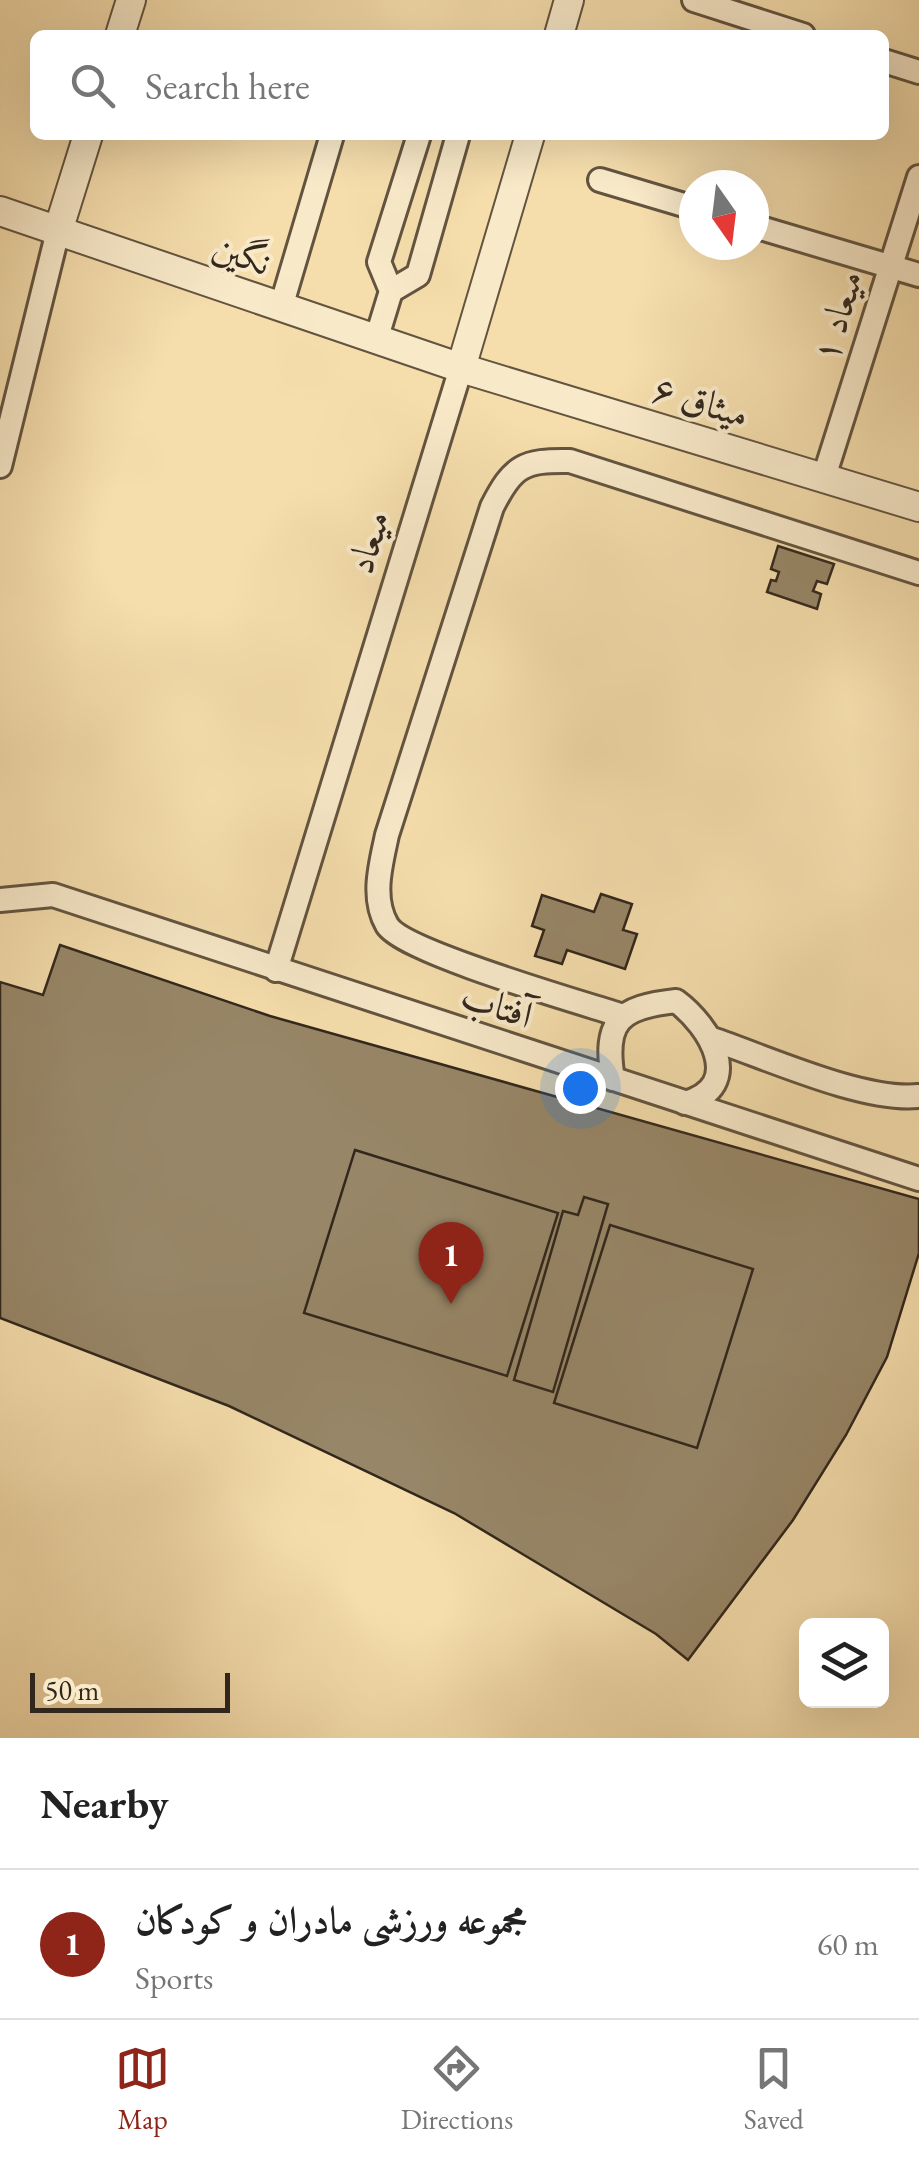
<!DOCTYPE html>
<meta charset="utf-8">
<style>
body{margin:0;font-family:"EB Garamond",Amiri,serif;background:#f2f2f2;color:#222}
.controls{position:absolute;right:30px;bottom:30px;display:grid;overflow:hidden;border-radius:15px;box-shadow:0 10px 40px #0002}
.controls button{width:90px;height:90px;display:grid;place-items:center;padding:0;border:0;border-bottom:2px solid #e0e0e0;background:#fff;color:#222;font:50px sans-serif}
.compass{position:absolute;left:679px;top:170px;width:90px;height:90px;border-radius:50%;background:#fff;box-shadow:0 10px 40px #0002;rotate:166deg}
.scale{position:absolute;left:30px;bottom:25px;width:200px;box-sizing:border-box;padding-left:10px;border:5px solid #32271c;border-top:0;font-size:28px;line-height:35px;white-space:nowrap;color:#32271c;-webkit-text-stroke:8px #f8e9c9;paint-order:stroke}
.you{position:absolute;left:580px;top:1088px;width:35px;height:35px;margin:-25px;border:8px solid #fff;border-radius:50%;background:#1a73e8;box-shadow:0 0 0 15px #1a73e833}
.badge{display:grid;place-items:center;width:65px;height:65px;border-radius:50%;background:#8f2418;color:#fff;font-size:32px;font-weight:700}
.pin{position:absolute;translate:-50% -82px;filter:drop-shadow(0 2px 5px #0008)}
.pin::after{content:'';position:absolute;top:52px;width:35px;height:30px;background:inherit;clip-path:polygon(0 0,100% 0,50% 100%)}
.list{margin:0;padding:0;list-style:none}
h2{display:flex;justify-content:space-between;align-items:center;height:130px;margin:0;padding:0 40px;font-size:42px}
h2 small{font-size:32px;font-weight:400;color:#767676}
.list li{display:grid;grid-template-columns:65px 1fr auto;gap:30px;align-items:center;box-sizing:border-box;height:150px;padding:0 40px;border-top:2px solid #e0e0e0}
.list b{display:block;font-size:38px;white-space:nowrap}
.list p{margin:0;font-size:32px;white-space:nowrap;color:#767676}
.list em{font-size:32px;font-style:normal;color:#767676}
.icon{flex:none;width:55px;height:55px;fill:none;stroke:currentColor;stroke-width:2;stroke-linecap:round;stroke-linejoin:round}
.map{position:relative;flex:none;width:919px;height:1738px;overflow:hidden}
.search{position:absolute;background:#fff;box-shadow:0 10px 40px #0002;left:30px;right:30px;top:30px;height:110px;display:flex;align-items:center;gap:25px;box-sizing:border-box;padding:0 35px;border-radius:15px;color:#767676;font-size:38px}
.sheet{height:280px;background:#fff}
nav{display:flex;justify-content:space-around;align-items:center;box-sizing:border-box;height:140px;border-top:2px solid #e0e0e0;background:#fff;font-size:28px;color:#767676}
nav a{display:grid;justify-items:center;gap:5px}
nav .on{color:#8f2418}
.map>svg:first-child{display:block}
.building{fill:#978667;stroke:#32271c;stroke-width:2.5}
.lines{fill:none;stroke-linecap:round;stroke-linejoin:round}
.minor-casing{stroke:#635440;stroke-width:28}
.tertiary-casing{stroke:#635440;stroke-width:32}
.minor{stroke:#f8e9c9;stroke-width:22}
.tertiary{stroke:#f8e9c9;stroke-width:28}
.labels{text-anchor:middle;stroke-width:8;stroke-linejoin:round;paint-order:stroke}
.street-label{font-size:38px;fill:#32271c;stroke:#f8e9c9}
</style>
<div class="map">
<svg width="919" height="1738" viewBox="0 0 919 1738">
<rect width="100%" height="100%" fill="#f5ddac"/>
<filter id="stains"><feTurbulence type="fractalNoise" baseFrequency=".002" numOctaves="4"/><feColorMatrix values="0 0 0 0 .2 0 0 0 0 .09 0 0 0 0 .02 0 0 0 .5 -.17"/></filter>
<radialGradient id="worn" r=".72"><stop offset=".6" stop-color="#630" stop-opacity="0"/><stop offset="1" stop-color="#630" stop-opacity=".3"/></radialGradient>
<g class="building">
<path d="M 778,546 L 834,564 L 827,584 L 817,581 L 813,591 L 821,594 L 817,609 L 767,592 L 771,580 L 776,581 L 779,572 L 771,569 Z"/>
<path d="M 601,894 L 632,904 L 623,930 L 637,934 L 625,969 L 567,950 L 562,964 L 535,956 L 544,930 L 532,926 L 542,895 L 594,912 Z"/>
<path d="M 60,945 L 270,1016 L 919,1199 L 919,1253 L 887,1357 L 846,1435 L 793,1520 L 688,1660 L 656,1634 L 454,1513 L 229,1406 L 0,1318 L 0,982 L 43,995 Z"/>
<path d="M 355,1150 L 558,1213 L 507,1376 L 304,1313 Z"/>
<path d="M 584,1197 L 608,1204 L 553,1392 L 514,1380 L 563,1211 L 578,1215 Z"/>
<path d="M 610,1225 L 753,1269 L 697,1448 L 554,1403 Z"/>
</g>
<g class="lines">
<g class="minor-casing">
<g id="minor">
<path d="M 694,0 L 803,35"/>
<path d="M 884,61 L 919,72"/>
<path d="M 600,180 L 694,208"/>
<path d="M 754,226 L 919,275"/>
<path d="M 391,291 L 418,275 L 458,135"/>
<path d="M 281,307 L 332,135"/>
<path d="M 376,340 L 391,291 L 379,262 L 419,135"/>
<path d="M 0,466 L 58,231"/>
<path d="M 824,477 L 919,177"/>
<path d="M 0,900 L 53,895 L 919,1179"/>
<path d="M 276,970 L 461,368"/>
<path d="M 623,1016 C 583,1003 403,952 387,925 C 371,897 381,864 387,835 L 492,507 C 513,466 523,460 570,461 L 919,573"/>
<path d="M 712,1039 C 768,1058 864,1102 919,1096"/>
<path d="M 613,1079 C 603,1021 620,1007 676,1001 C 710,1026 746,1086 685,1103"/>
</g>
</g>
<g class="tertiary-casing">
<g id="tertiary">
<path d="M 120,35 L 131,0"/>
<path d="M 559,35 L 569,0"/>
<path d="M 0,211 L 461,368 L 919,507"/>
<path d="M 58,231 L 88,135"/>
<path d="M 461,368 L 530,135"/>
</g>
</g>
<use href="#minor" class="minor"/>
<use href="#tertiary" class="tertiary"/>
</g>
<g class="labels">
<g class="street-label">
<text transform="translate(242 254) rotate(19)" y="13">نگین</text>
<text transform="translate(837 316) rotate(-73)" y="13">میعاد ۱</text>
<text transform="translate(701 401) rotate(17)" y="13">میثاق ۶</text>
<text transform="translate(368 542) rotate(-73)" y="13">میعاد</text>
<text transform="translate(497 1005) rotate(18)" y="13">آفتاب</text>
</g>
</g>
<rect width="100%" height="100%" filter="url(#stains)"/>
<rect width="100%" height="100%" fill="url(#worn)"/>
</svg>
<div class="controls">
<button><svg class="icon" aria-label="layers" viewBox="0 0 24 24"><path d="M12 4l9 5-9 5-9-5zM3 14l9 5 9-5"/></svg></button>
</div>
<svg class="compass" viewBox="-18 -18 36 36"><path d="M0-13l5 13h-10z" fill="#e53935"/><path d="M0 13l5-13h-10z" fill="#767676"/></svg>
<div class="scale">50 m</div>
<div class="you"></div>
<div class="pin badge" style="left:451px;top:1304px">1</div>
<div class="search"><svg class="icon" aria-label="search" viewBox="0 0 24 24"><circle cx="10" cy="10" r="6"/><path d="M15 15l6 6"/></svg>Search here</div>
</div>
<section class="sheet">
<h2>Nearby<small></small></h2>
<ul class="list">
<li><span class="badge">1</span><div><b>مجموعه ورزشی مادران و کودکان</b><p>Sports</p></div><em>60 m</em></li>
</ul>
</section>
<nav>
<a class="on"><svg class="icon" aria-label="map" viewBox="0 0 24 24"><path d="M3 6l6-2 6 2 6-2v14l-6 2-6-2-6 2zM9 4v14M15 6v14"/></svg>Map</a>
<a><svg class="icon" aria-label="directions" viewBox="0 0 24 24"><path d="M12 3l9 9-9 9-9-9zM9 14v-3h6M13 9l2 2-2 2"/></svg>Directions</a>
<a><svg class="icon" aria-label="saved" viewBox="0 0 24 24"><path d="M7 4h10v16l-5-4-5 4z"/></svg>Saved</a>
</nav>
